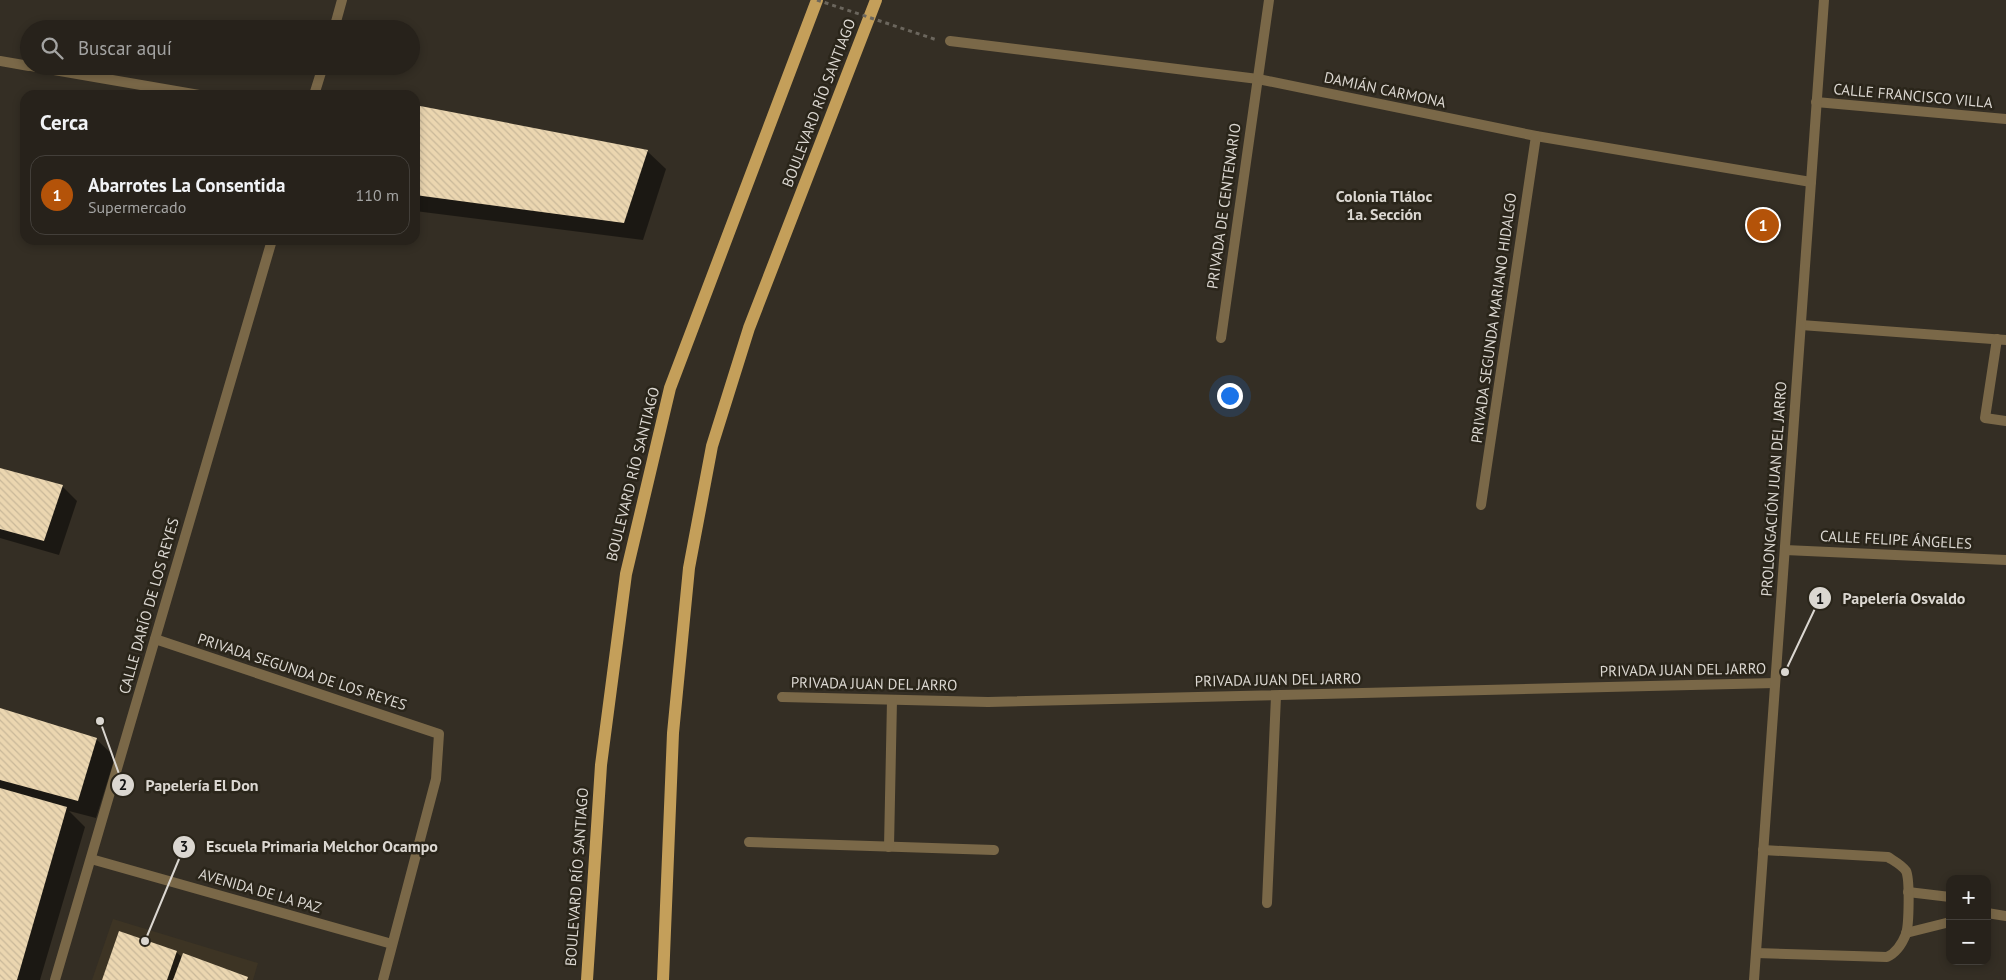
<!DOCTYPE html>
<html lang="es">
<meta charset="utf-8">
<style>
body{margin:0;font-family:"PT Sans",sans-serif;background:#2f2a24;color:#f1f3f6}
.controls{position:absolute;right:15px;bottom:15px;display:grid;overflow:hidden;border-radius:10px;box-shadow:0 2px 8px #0003}
.controls button{width:45px;height:45px;display:grid;place-items:center;padding:0;border:0;border-bottom:1px solid #433f3a;background:#27221b;color:#f1f3f6;font:25px sans-serif}
.you{position:absolute;left:1229px;top:395px;width:18px;height:18px;margin:-12px;border:4px solid #fff;border-radius:50%;background:#1a73e8;box-shadow:0 0 0 8px #1a73e833}
.badge{display:grid;place-items:center;width:32px;height:32px;border-radius:50%;background:#b45309;color:#fff;font-size:16px;font-weight:700}
.pin{position:absolute;translate:-50% -50%;border:2px solid #fff;box-shadow:0 1px 5px #0006}
.list{margin:0;padding:0;list-style:none}
h2{display:flex;justify-content:space-between;align-items:center;height:65px;margin:0;padding:0 20px;font-size:21px}
h2 small{font-size:16px;font-weight:400;color:#a4a4a3}
.list li{display:grid;grid-template-columns:32px 1fr auto;gap:15px;align-items:center;box-sizing:border-box;height:80px;margin:0 10px 10px;padding:0 10px;border:1px solid #433f3a;border-radius:15px}
.list b{display:block;font-size:19px;white-space:nowrap}
.list p{margin:0;font-size:16px;white-space:nowrap;color:#a4a4a3}
.list em{font-size:16px;font-style:normal;color:#a4a4a3}
.icon{flex:none;width:28px;height:28px;fill:none;stroke:currentColor;stroke-width:2;stroke-linecap:round;stroke-linejoin:round}
.map{position:relative;flex:none;width:2006px;height:980px;overflow:hidden}
.search{position:absolute;background:#27221b;box-shadow:0 2px 8px #0003;left:20px;top:20px;width:400px;height:55px;display:flex;align-items:center;gap:12px;box-sizing:border-box;padding:0 18px;border-radius:28px;color:#a4a4a3;font-size:19px}
.panel{position:absolute;background:#27221b;box-shadow:0 2px 8px #0003;left:20px;top:90px;width:400px;height:155px;border-radius:15px}
.map>svg:first-child{display:block}
.built{fill:#3d3424}
.shadow{fill:#0007}
.building{fill:url(#building-back-hatch)}
.lines{fill:none;stroke-linecap:round;stroke-linejoin:round}
.street{stroke:#7a6848;stroke-width:10}
.primary{stroke:#c49f5a;stroke-width:12}
.path-bridge{stroke:#6b665d;stroke-width:3;stroke-dasharray:4 4;stroke-linecap:butt}
.labels{text-anchor:middle;stroke-width:5;stroke-linejoin:round;paint-order:stroke}
.street-label{font-size:15px;fill:#dbd7d1;stroke:#2a251a}
.neighbourhood-label{font-size:16px;font-weight:bold;fill:#dbd7d1;stroke:#2a251a}
.leader{fill:none;stroke:#dbd7d1;stroke-width:2}
.callout-dot{fill:#dbd7d1;stroke:#2a251a;stroke-width:2}
.mark-label{font-size:15px;text-anchor:middle;font-weight:bold;fill:#111}
.callout-label{font-size:16px;text-anchor:middle;font-weight:bold;fill:#dbd7d1;stroke:#2a251a;stroke-width:5;stroke-linejoin:round;paint-order:stroke}
</style>
<div class="map">
<svg width="2006" height="980" viewBox="0 0 2006 980">
<defs>
<pattern id="building-back-hatch" width="6" height="6" patternUnits="userSpaceOnUse" patternTransform="scale(1.25)"><rect width="6" height="6" fill="#ebd6b0"/><path d="M-1 5l2 2M0 0l6 6M5-1l2 2" fill="none" stroke="#c9b899"/></pattern>
</defs>
<rect width="100%" height="100%" fill="#342e24"/>
<path class="built" d="M 113,919 L 258,963 L 253,980 L 92,980 Z"/>
<g class="shadow">
<path d="M 415,106 L 647,151 L 666,169 L 643,240 L 415,211 Z"/>
<path d="M 0,469 L 62,486 L 77,501 L 59,555 L 0,538 Z"/>
<path d="M 0,709 L 96,739 L 115,757 L 96,818 L 69,811 L 85,827 L 40,980 L 0,980 Z"/>
<path d="M 176,952 L 183,958 L 249,980 L 103,980 Z"/>
</g>
<g class="building">
<path d="M 415,105 L 648,150 L 624,223 L 415,195 Z"/>
<path d="M 0,468 L 63,485 L 44,541 L 0,529 Z"/>
<path d="M 0,708 L 97,738 L 78,801 L 0,780 Z"/>
<path d="M 0,788 L 67,807 L 17,980 L 0,980 Z"/>
<path d="M 119,931 L 177,951 L 167,980 L 102,980 Z"/>
<path d="M 183,953 L 248,977 L 247,980 L 173,980 Z"/>
</g>
<g class="lines">
<g class="street">
<path d="M 334,29 L 342,0"/>
<path d="M 950,41 L 1258,79 L 1536,136 L 1811,182"/>
<path d="M 0,61 L 29,66"/>
<path d="M 31,66 L 199,95"/>
<path d="M 314,95 L 323,66"/>
<path d="M 1816,102 L 2006,119"/>
<path d="M 1801,325 L 2006,340"/>
<path d="M 1221,338 L 1269,0"/>
<path d="M 1997,339 L 1985,418 L 2006,421"/>
<path d="M 1481,505 L 1536,136"/>
<path d="M 1785,550 L 2006,560"/>
<path d="M 155,639 L 439,734 L 436,779 L 383,980"/>
<path d="M 782,697 L 988,702 L 1775,683"/>
<path d="M 749,842 L 994,850"/>
<path d="M 889,847 L 892,700"/>
<path d="M 91,859 L 392,944"/>
<path d="M 1908,892 L 1950,897"/>
<path d="M 1267,903 L 1276,696"/>
<path d="M 1987,913 L 2006,916"/>
<path d="M 1906,933 L 1950,922"/>
<path d="M 1756,953 L 1887,957 C 1896,953 1902,944 1906,934 C 1909,925 1910,879 1906,871 C 1902,865 1894,861 1888,857 L 1763,850"/>
<path d="M 55,980 L 272,240"/>
<path d="M 1754,980 L 1824,0"/>
</g>
<g class="primary">
<path d="M 587,980 L 601,765 L 626,574 L 670,388 L 817,0"/>
<path d="M 663,980 L 673,733 L 689,568 L 712,446 L 749,328 L 876,0"/>
</g>
<path class="path-bridge" d="M 817,0 L 937,40"/>
</g>
<g class="labels">
<g class="street-label">
<text transform="translate(1385 90) rotate(12)" y="5">DAMIÁN CARMONA</text>
<text transform="translate(1913 96) rotate(5)" y="5">CALLE FRANCISCO VILLA</text>
<text transform="translate(819 103) rotate(-69)" y="5">BOULEVARD RÍO SANTIAGO</text>
<text transform="translate(1224 206) rotate(-82)" y="5">PRIVADA DE CENTENARIO</text>
<text transform="translate(1494 318) rotate(-82)" y="5">PRIVADA SEGUNDA MARIANO HIDALGO</text>
<text transform="translate(633 474) rotate(-76)" y="5">BOULEVARD RÍO SANTIAGO</text>
<text transform="translate(1774 489) rotate(-86)" y="5">PROLONGACIÓN JUAN DEL JARRO</text>
<text transform="translate(1896 540) rotate(3)" y="5">CALLE FELIPE ÁNGELES</text>
<text transform="translate(149 606) rotate(-74)" y="5">CALLE DARÍO DE LOS REYES</text>
<text transform="translate(1683 670) rotate(-1)" y="5">PRIVADA JUAN DEL JARRO</text>
<text transform="translate(302 672) rotate(18)" y="5">PRIVADA SEGUNDA DE LOS REYES</text>
<text transform="translate(1278 680) rotate(-1)" y="5">PRIVADA JUAN DEL JARRO</text>
<text transform="translate(874 684) rotate(1)" y="5">PRIVADA JUAN DEL JARRO</text>
<text transform="translate(577 877) rotate(-86)" y="5">BOULEVARD RÍO SANTIAGO</text>
<text transform="translate(260 891) rotate(16)" y="5">AVENIDA DE LA PAZ</text>
</g>
<g class="neighbourhood-label">
<text x="1384" y="202">Colonia Tláloc<tspan x="1384" dy="18">1a. Sección</tspan></text>
</g>
</g>
<path class="leader" d="M1785 672L1820 598M100 721L123 785M145 941L184 847"/>
<g class="callout-dot">
<circle cx="1785" cy="672" r="5"/>
<circle cx="100" cy="721" r="5"/>
<circle cx="145" cy="941" r="5"/>
<circle cx="1820" cy="598" r="12"/>
<circle cx="123" cy="785" r="12"/>
<circle cx="184" cy="847" r="12"/>
</g>
<g class="mark-label">
<text x="1820" y="604">1</text>
<text x="123" y="790">2</text>
<text x="184" y="852">3</text>
</g>
<g class="callout-label">
<text x="1904" y="604">Papelería Osvaldo</text>
<text x="202" y="791">Papelería El Don</text>
<text x="322" y="852">Escuela Primaria Melchor Ocampo</text>
</g>
</svg>
<div class="controls">
<button>+</button>
<button>−</button>
</div>
<div class="you"></div>
<div class="pin badge" style="left:1763px;top:225px">1</div>
<div class="search"><svg class="icon" aria-label="search" viewBox="0 0 24 24"><circle cx="10" cy="10" r="6"/><path d="M15 15l6 6"/></svg>Buscar aquí</div>
<section class="panel">
<h2>Cerca<small></small></h2>
<ul class="list">
<li><span class="badge">1</span><div><b>Abarrotes La Consentida</b><p>Supermercado</p></div><em>110 m</em></li>
</ul>
</section>
</div>
